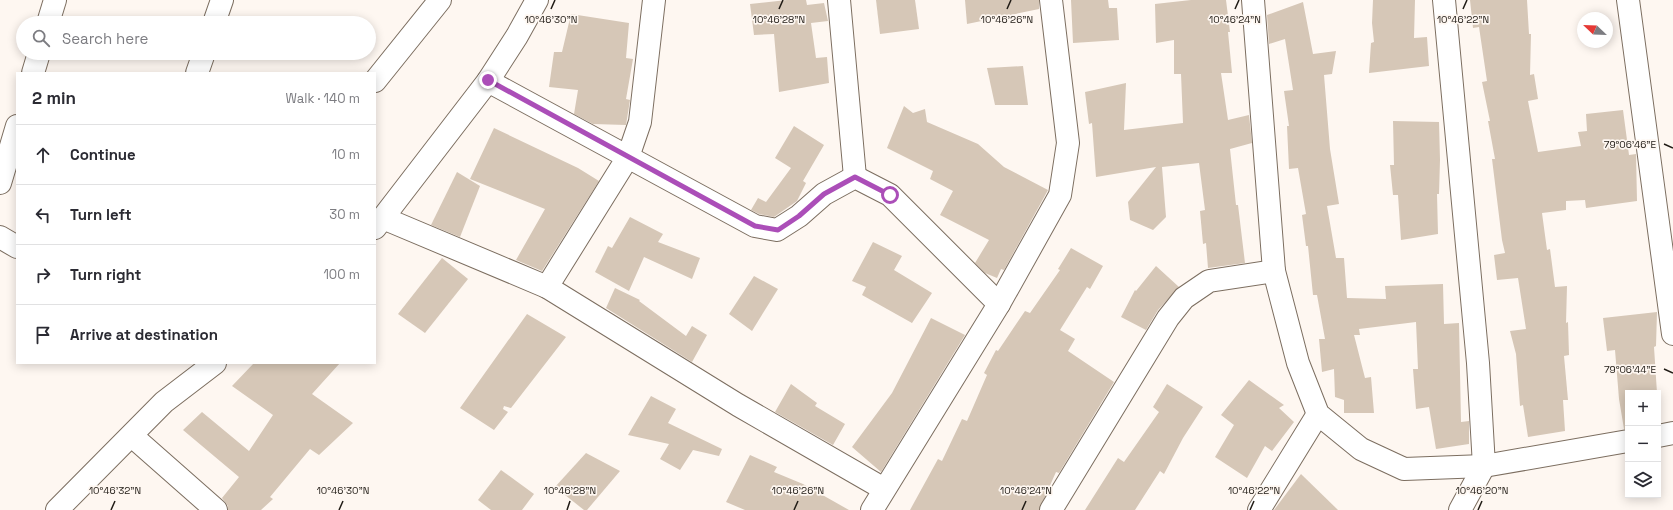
<!DOCTYPE html>
<meta charset="utf-8">
<style>
body{margin:0;font-family:"Space Grotesk",sans-serif;background:#f7f7f7;color:#2b2b33}
.controls{position:absolute;right:12px;bottom:12px;display:grid;overflow:hidden;border-radius:0px;box-shadow:0 2px 10px #0003}
.controls button{width:36px;height:36px;display:grid;place-items:center;padding:0;border:0;border-bottom:1px solid #e1e1e2;background:#fff;color:#2b2b33;font:20px sans-serif}
.compass{position:absolute;left:1577px;top:12px;width:36px;height:36px;border-radius:50%;background:#fff;box-shadow:0 2px 10px #0003;rotate:293deg}
.stop{position:absolute;width:12px;height:12px;margin:-9px;border:3px solid #ab4eb8;border-radius:50%;background:#fff}
.stop.end{background:#ab4eb8;border-color:#fff;box-shadow:0 1px 4px #0008}
.list{margin:0;padding:0;list-style:none}
h2{display:flex;justify-content:space-between;align-items:center;height:52px;margin:0;padding:0 16px;font-size:17px}
h2 small{font-size:13px;font-weight:400;color:#7c7c81}
.list li{display:grid;grid-template-columns:26px 1fr auto;gap:12px;align-items:center;box-sizing:border-box;height:60px;padding:0 16px;border-top:1px solid #e1e1e2}
.list b{display:block;font-size:15px;white-space:nowrap}
.list em{font-size:13px;font-style:normal;color:#7c7c81}
.icon{flex:none;width:22px;height:22px;fill:none;stroke:currentColor;stroke-width:2;stroke-linecap:round;stroke-linejoin:round}
.map{position:relative;flex:none;width:1673px;height:510px;overflow:hidden}
.search{position:absolute;background:#fff;box-shadow:0 2px 10px #0003;left:16px;top:16px;width:360px;height:44px;display:flex;align-items:center;gap:10px;box-sizing:border-box;padding:0 14px;border-radius:22px;color:#7c7c81;font-size:15px}
.panel{position:absolute;background:#fff;box-shadow:0 2px 10px #0003;left:16px;top:72px;width:360px;height:292px;border-radius:0px}
.map>svg:first-child{display:block}
.building{fill:#d6c7b7}
.lines{fill:none;stroke-linecap:round;stroke-linejoin:round}
.minor-casing{stroke:#7c6e60;stroke-width:24}
.minor{stroke:#fff;stroke-width:22}
.route{stroke:#ab4eb8;stroke-width:5}
.ticks{fill:none;stroke:#201b15;stroke-width:1.5}
.ticks-label{font-size:10px;text-anchor:middle;fill:#201b15;stroke:#fef7f1;stroke-width:3.5;stroke-linejoin:round;paint-order:stroke}
</style>
<div class="map">
<svg width="1673" height="510" viewBox="0 0 1673 510">
<rect width="100%" height="100%" fill="#fef7f1"/>
<g class="building">
<path d="M 787,0 L 806,0 L 807,5 L 824,3 L 828,21 L 811,23 L 816,58 L 827,57 L 829,83 L 779,92 L 774,34 L 754,35 L 750,4 Z"/>
<path d="M 876,0 L 915,0 L 919,29 L 880,34 Z"/>
<path d="M 965,0 L 1039,0 L 1039,9 L 967,24 Z"/>
<path d="M 1071,0 L 1108,0 L 1109,8 L 1117,8 L 1119,40 L 1073,43 Z"/>
<path d="M 1191,0 L 1226,0 L 1230,32 L 1228,32 L 1232,73 L 1221,73 L 1228,120 L 1249,115 L 1252,143 L 1230,149 L 1236,205 L 1238,205 L 1245,263 L 1208,268 L 1206,243 L 1203,244 L 1200,211 L 1205,210 L 1199,163 L 1162,167 L 1166,217 L 1153,230 L 1130,220 L 1128,202 L 1156,167 L 1096,177 L 1092,123 L 1089,124 L 1085,92 L 1126,83 L 1124,130 L 1183,123 L 1181,74 L 1174,74 L 1174,40 L 1156,43 L 1155,4 Z"/>
<path d="M 1373,0 L 1415,0 L 1414,38 L 1427,37 L 1429,66 L 1369,73 L 1371,43 L 1374,42 L 1372,23 Z"/>
<path d="M 1470,0 L 1527,0 L 1529,34 L 1531,34 L 1530,75 L 1534,74 L 1538,99 L 1528,101 L 1538,152 L 1581,146 L 1578,132 L 1587,131 L 1586,114 L 1623,110 L 1629,155 L 1636,154 L 1637,201 L 1586,208 L 1585,200 L 1566,201 L 1566,210 L 1542,213 L 1547,250 L 1550,249 L 1555,287 L 1567,286 L 1566,323 L 1568,322 L 1569,355 L 1564,356 L 1568,400 L 1563,400 L 1565,431 L 1528,437 L 1523,405 L 1520,406 L 1516,354 L 1510,331 L 1526,329 L 1518,278 L 1497,280 L 1494,255 L 1505,253 L 1502,240 L 1492,159 L 1495,159 L 1488,121 L 1490,121 L 1482,82 L 1487,81 L 1479,27 L 1473,28 Z"/>
<path d="M 1303,2 L 1313,54 L 1336,51 L 1332,74 L 1324,75 L 1330,149 L 1339,204 L 1327,206 L 1336,258 L 1344,258 L 1347,298 L 1386,299 L 1385,286 L 1443,284 L 1444,324 L 1459,323 L 1461,422 L 1469,421 L 1469,444 L 1436,449 L 1429,407 L 1416,409 L 1413,369 L 1418,369 L 1416,322 L 1359,329 L 1360,335 L 1354,335 L 1365,378 L 1371,377 L 1374,413 L 1344,413 L 1344,400 L 1335,397 L 1334,369 L 1322,372 L 1319,339 L 1325,339 L 1317,295 L 1313,295 L 1308,246 L 1306,246 L 1302,215 L 1306,214 L 1298,168 L 1289,169 L 1287,126 L 1289,126 L 1284,91 L 1293,90 L 1285,39 L 1269,44 L 1267,15 Z"/>
<path d="M 571,14 L 629,23 L 626,58 L 633,59 L 626,99 L 630,100 L 626,125 L 593,124 L 574,114 L 578,90 L 549,87 L 554,52 L 562,52 Z"/>
<path d="M 1023,66 L 1028,105 L 995,105 L 987,68 Z"/>
<path d="M 904,106 L 913,113 L 925,109 L 927,122 L 978,144 L 1004,167 L 1048,190 L 1004,270 L 1001,269 L 997,278 L 985,273 L 975,263 L 989,240 L 940,215 L 953,191 L 930,179 L 933,171 L 887,148 Z"/>
<path d="M 1393,121 L 1439,122 L 1440,160 L 1439,194 L 1437,194 L 1438,234 L 1401,240 L 1398,195 L 1393,195 L 1390,165 L 1394,165 Z"/>
<path d="M 794,126 L 824,145 L 803,181 L 806,183 L 797,201 L 774,217 L 759,214 L 751,210 L 758,198 L 766,202 L 791,168 L 775,158 Z"/>
<path d="M 494,128 L 578,168 L 599,181 L 542,271 L 516,260 L 545,209 L 470,179 Z"/>
<path d="M 457,172 L 480,186 L 460,237 L 431,225 Z"/>
<path d="M 630,217 L 663,234 L 658,242 L 700,258 L 692,279 L 644,257 L 629,291 L 595,272 L 608,246 L 612,248 Z"/>
<path d="M 873,242 L 902,256 L 894,270 L 932,293 L 912,323 L 862,295 L 866,287 L 852,281 Z"/>
<path d="M 1071,248 L 1103,266 L 1090,289 L 1087,287 L 1060,330 L 1075,339 L 1068,351 L 1114,382 L 1059,473 L 1056,472 L 1039,510 L 910,510 L 938,459 L 942,461 L 962,419 L 967,421 L 987,375 L 984,373 L 996,350 L 998,351 L 1025,311 L 1030,313 L 1060,270 L 1058,269 Z"/>
<path d="M 442,258 L 468,279 L 425,333 L 398,314 Z"/>
<path d="M 1156,266 L 1179,287 L 1158,310 L 1146,330 L 1121,317 L 1135,290 L 1136,291 Z"/>
<path d="M 754,276 L 778,289 L 752,331 L 729,314 Z"/>
<path d="M 615,288 L 640,300 L 639,301 L 686,336 L 692,326 L 707,335 L 692,362 L 606,308 Z"/>
<path d="M 1657,312 L 1656,346 L 1654,347 L 1657,393 L 1628,393 L 1628,429 L 1624,429 L 1619,399 L 1615,350 L 1607,351 L 1603,318 Z"/>
<path d="M 527,314 L 566,337 L 511,408 L 504,406 L 503,409 L 508,412 L 494,430 L 460,408 Z"/>
<path d="M 931,318 L 965,335 L 881,472 L 852,447 L 892,393 Z"/>
<path d="M 254,363 L 340,363 L 312,394 L 353,423 L 319,455 L 310,449 L 270,497 L 273,499 L 261,510 L 228,510 L 228,506 L 222,498 L 239,477 L 183,430 L 202,412 L 249,451 L 273,415 L 232,386 Z"/>
<path d="M 1249,380 L 1284,405 L 1279,408 L 1294,422 L 1272,451 L 1265,446 L 1247,478 L 1215,457 L 1234,425 L 1221,415 Z"/>
<path d="M 791,384 L 817,403 L 815,406 L 845,424 L 833,445 L 775,412 Z"/>
<path d="M 1167,384 L 1203,407 L 1183,438 L 1164,474 L 1160,471 L 1135,510 L 1085,510 L 1118,458 L 1124,462 L 1159,412 L 1153,407 Z"/>
<path d="M 651,396 L 676,409 L 668,423 L 722,449 L 719,456 L 693,450 L 680,470 L 660,459 L 669,444 L 628,435 Z"/>
<path d="M 586,453 L 620,471 L 587,510 L 584,510 L 555,487 Z"/>
<path d="M 750,455 L 777,467 L 774,472 L 803,484 L 849,510 L 745,510 L 726,502 Z"/>
<path d="M 501,470 L 534,494 L 522,510 L 491,510 L 478,500 Z"/>
<path d="M 1301,474 L 1338,510 L 1274,510 Z"/>
</g>
<g class="lines">
<g class="minor-casing">
<g id="minor">
<path d="M 839,0 L 855,177"/>
<path d="M 1253,0 L 1274,271 L 1298,363 L 1318,414 L 1361,449 L 1404,469 L 1484,466 L 1628,441"/>
<path d="M 1444,0 L 1478,363 L 1484,466 L 1460,510"/>
<path d="M 1628,0 L 1673,334"/>
<path d="M 48,23 L 55,0"/>
<path d="M 214,23 L 222,0"/>
<path d="M 33,73 L 39,53"/>
<path d="M 197,73 L 204,53"/>
<path d="M 375,81 L 440,0"/>
<path d="M 488,81 L 755,226 L 777,230 L 799,216 L 824,194 L 855,177 L 890,195 L 999,304"/>
<path d="M 0,183 L 17,126"/>
<path d="M 383,218 L 547,287 L 738,405 L 884,489"/>
<path d="M 375,228 L 488,81 L 517,36 L 537,0"/>
<path d="M 0,237 L 17,247"/>
<path d="M 547,287 L 628,157 L 640,122 L 654,0"/>
<path d="M 132,436 L 216,510"/>
<path d="M 1658,436 L 1673,433"/>
<path d="M 57,510 L 164,402 L 215,363"/>
<path d="M 872,510 L 999,304 L 1060,195 L 1068,143 L 1051,0"/>
<path d="M 1051,510 L 1168,318 L 1184,298 L 1209,281 L 1274,271"/>
<path d="M 1259,510 L 1318,414"/>
</g>
</g>
<use href="#minor" class="minor"/>
</g>
<g class="lines">
<path class="route" d="M 488,80 L 755,226 L 778,230 L 799,216 L 824,194 L 855,177 L 890,195"/>
</g>
<path class="ticks" d="M 551,9 L 555,0M 779,9 L 783,0M 1007,9 L 1011,0M 1235,9 L 1239,0M 1463,9 L 1467,0M 1664,144 L 1673,148M 1664,369 L 1673,373M 111,510 L 115,501M 339,510 L 343,501M 567,510 L 570,501M 794,510 L 798,501M 1022,510 L 1026,501M 1250,510 L 1254,501M 1478,510 L 1482,501"/>
<g class="ticks-label">
<text x="551" y="23">10°46'30"N</text>
<text x="779" y="23">10°46'28"N</text>
<text x="1007" y="23">10°46'26"N</text>
<text x="1463" y="23">10°46'22"N</text>
<text x="1235" y="23">10°46'24"N</text>
<text x="1630" y="148">79°06'46"E</text>
<text x="1630" y="373">79°06'44"E</text>
<text x="115" y="494">10°46'32"N</text>
<text x="343" y="494">10°46'30"N</text>
<text x="570" y="494">10°46'28"N</text>
<text x="798" y="494">10°46'26"N</text>
<text x="1026" y="494">10°46'24"N</text>
<text x="1254" y="494">10°46'22"N</text>
<text x="1482" y="494">10°46'20"N</text>
</g>
</svg>
<div class="controls">
<button>+</button>
<button>−</button>
<button><svg class="icon" aria-label="layers" viewBox="0 0 24 24"><path d="M12 4l9 5-9 5-9-5zM3 14l9 5 9-5"/></svg></button>
</div>
<svg class="compass" viewBox="-18 -18 36 36"><path d="M0-13l5 13h-10z" fill="#e53935"/><path d="M0 13l5-13h-10z" fill="#7c7c81"/></svg>
<div class="stop" style="left:890px;top:195px"></div>
<div class="stop end" style="left:488px;top:80px"></div>
<div class="search"><svg class="icon" aria-label="search" viewBox="0 0 24 24"><circle cx="10" cy="10" r="6"/><path d="M15 15l6 6"/></svg>Search here</div>
<section class="panel">
<h2>2 min<small>Walk · 140 m</small></h2>
<ul class="list">
<li><svg class="icon" aria-label="ahead" viewBox="0 0 24 24"><path d="M12 20V5M6 11l6-6 6 6"/></svg><div><b>Continue</b></div><em>10 m</em></li>
<li><svg class="icon" aria-label="left" viewBox="0 0 24 24"><path d="M17 20v-9H6M10 6l-5 5 5 5"/></svg><div><b>Turn left</b></div><em>30 m</em></li>
<li><svg class="icon" aria-label="right" viewBox="0 0 24 24"><path d="M7 20v-9h11M14 6l5 5-5 5"/></svg><div><b>Turn right</b></div><em>100 m</em></li>
<li><svg class="icon" aria-label="arrive" viewBox="0 0 24 24"><path d="M6 21V4h12l-3 4 3 4H6"/></svg><div><b>Arrive at destination</b></div></li>
</ul>
</section>
</div>
